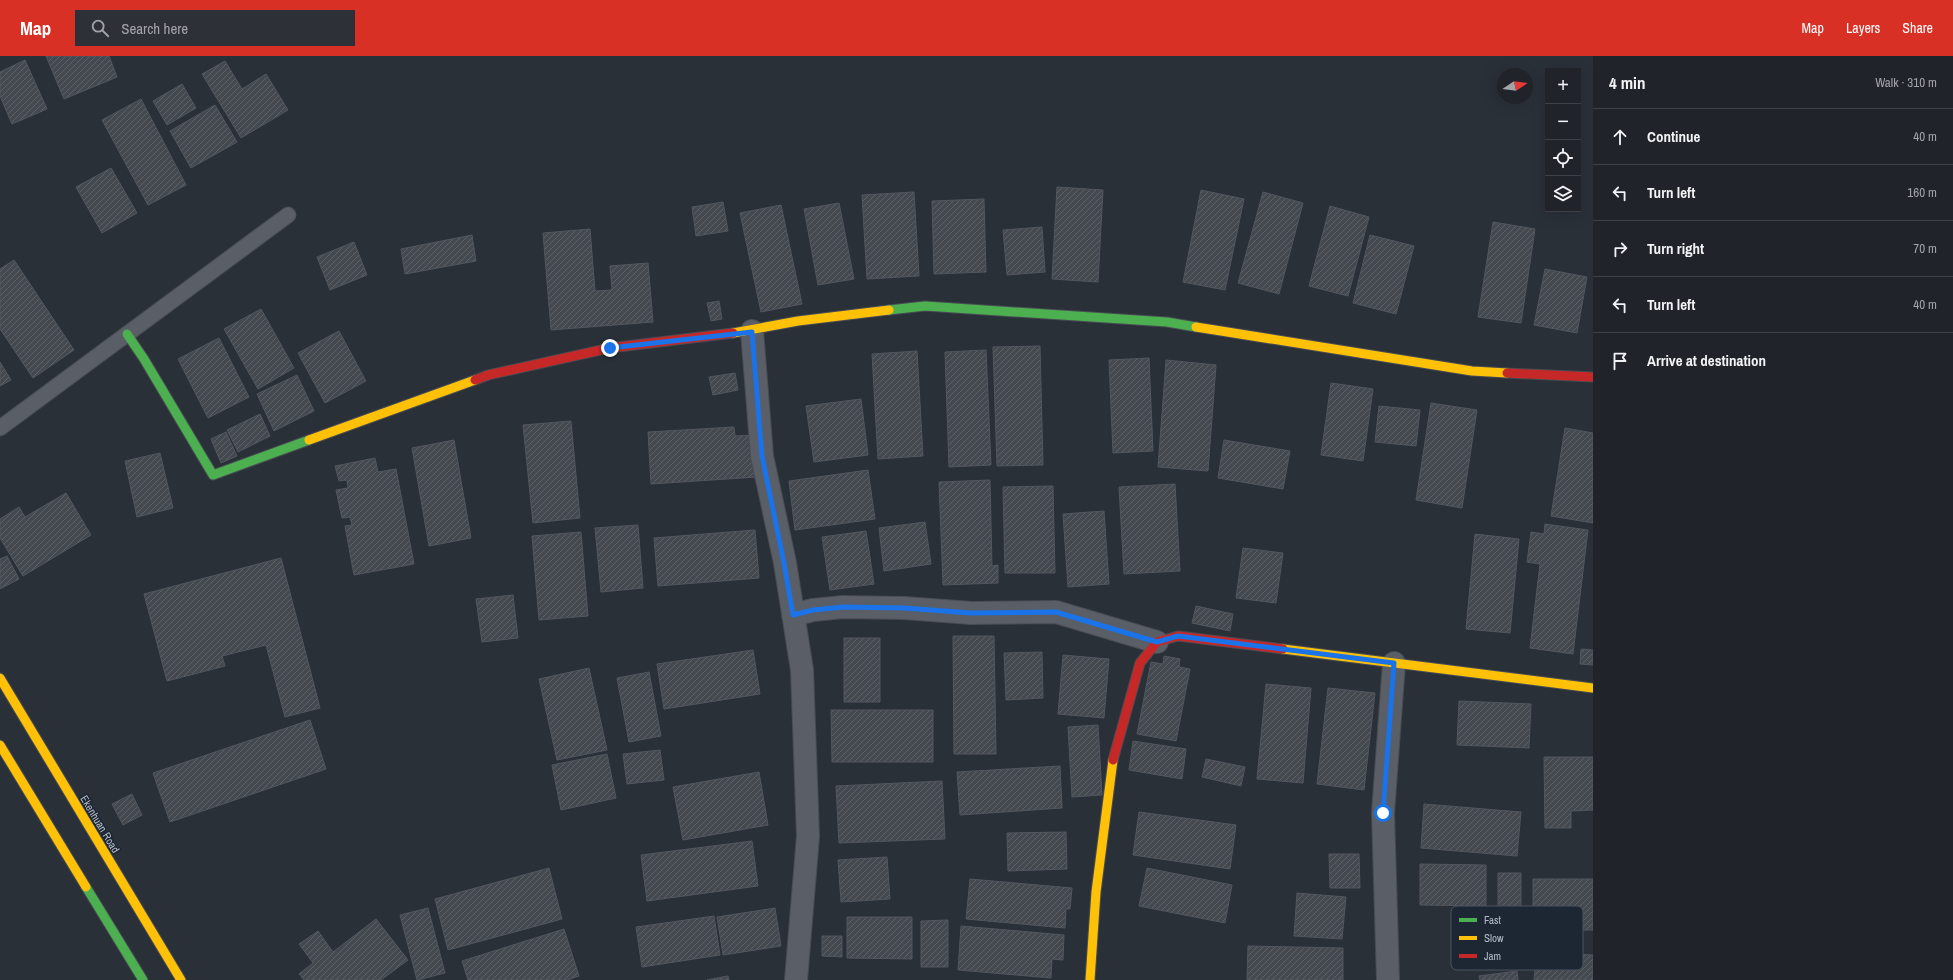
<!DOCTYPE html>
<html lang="en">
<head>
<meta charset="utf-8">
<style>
  :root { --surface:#20242a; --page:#2d3036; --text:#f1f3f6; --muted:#a2a4a8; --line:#3d4147; --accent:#d93025 }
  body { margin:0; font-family:"Archivo Narrow",sans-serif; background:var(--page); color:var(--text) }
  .controls { position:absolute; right:12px; top:12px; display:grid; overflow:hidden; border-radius:0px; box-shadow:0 4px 16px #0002 }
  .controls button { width:36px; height:36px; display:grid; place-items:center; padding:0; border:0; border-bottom:1px solid var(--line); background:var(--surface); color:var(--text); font:20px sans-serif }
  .compass { position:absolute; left:1497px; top:12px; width:36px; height:36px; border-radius:50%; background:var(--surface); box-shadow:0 4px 16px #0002; rotate:77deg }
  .stop { position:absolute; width:12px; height:12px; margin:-9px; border:3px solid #1a73e8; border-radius:50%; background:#fff }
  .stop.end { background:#1a73e8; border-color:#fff; box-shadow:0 1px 4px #0008 }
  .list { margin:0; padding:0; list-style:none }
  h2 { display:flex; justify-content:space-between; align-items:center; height:52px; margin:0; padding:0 16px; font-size:17px }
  h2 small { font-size:13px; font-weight:400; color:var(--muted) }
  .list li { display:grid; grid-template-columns:26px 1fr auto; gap:12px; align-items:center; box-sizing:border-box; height:56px; padding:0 16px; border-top:1px solid var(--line) }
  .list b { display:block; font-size:15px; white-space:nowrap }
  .list em { font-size:13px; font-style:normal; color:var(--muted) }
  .icon { flex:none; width:22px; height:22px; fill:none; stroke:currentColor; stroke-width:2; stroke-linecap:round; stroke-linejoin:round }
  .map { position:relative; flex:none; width:1593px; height:924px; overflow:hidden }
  header { display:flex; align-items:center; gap:24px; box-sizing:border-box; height:56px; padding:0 20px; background:var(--accent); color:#fff }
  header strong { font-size:19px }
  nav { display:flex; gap:22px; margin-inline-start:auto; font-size:14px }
  .search { width:280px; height:36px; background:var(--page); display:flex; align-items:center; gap:10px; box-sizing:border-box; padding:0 14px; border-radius:0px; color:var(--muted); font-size:15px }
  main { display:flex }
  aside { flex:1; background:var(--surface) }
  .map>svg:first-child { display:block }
</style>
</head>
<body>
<header>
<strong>Map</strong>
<div class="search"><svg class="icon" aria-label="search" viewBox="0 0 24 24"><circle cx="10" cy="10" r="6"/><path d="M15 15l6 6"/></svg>Search here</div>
<nav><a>Map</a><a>Layers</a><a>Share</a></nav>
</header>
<main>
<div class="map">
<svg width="1593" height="924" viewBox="0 0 1593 924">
  <defs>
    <pattern id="building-hatch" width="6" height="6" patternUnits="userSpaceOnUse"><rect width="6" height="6" fill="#444950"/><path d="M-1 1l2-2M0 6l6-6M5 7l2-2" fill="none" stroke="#5d6168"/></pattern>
  </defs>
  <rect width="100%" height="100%" fill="#2a3038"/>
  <path fill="url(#building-hatch)" stroke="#52575f" d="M46,0H109L117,21L64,43Z
    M25,4L47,53L12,68L0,40V16Z
    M225,5L242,33L266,18L288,54L241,82L202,18Z
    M182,28L196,52L167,69L153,45Z
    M141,43L186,129L148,149L102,64Z
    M215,49L237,86L191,112L170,75Z
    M111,112L137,157L102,177L76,131Z
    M1057,131L1103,134L1098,226L1052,223Z
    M1201,134L1244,143L1225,234L1183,226Z
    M914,136L919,220L867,223L862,139Z
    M1263,136L1303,147L1279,238L1238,227Z
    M984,143L986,216L934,218L932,145Z
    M723,146L728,175L696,180L692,151Z
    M839,147L854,223L818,229L804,153Z
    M781,149L802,248L761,256L740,157Z
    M1330,150L1369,161L1348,240L1309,230Z
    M1493,166L1535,173L1521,267L1478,261Z
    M1042,171L1045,216L1007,219L1003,174Z
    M590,173L595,235L612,234L610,210L648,207L653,266L551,274L543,177Z
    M472,179L476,205L405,218L401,193Z
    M1370,179L1414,190L1396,258L1353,247Z
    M354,186L367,219L330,234L317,201Z
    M14,204L74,294L33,322L0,273V213Z
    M1545,213L1587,221L1577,277L1534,269Z
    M719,245L722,263L711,265L707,247Z
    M261,253L294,312L258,333L224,273Z
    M339,275L366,325L325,347L298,297Z
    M219,282L249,341L208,362L178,303Z
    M1040,290L1043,409L997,410L993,291Z
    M986,294L991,409L949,411L945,296Z
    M917,295L923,400L878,403L872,298Z
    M1149,302L1153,395L1113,397L1109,304Z
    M1166,304L1216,309L1208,415L1158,411Z
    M0,306L11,324L0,330Z
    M735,317L738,334L713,339L709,321Z
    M297,319L314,355L274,375L257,338Z
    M1331,327L1373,333L1363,405L1321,399Z
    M861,343L868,399L814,406L806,350Z
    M1431,347L1477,354L1462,452L1416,444Z
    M1379,350L1420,354L1416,390L1375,386Z
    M260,358L270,380L238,396L227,374Z
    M571,365L580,462L533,467L523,369Z
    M734,371L735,380L754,379L757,421L651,428L648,376Z
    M1565,372L1593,377V467L1551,460Z
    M226,376L237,400L221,407L211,383Z
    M454,384L471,482L429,490L412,392Z
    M1224,384L1290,395L1283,433L1218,422Z
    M160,397L173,452L137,461L125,405Z
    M375,402L378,416L396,413L414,508L354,519L345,470L352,469L350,461L342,462L336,434L348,432L347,424L339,425L335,410Z
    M868,414L875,463L795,474L789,425Z
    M990,424L992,510L998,509V527L943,529L939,426Z
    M1175,428L1180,515L1124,518L1119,431Z
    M1053,430L1055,517H1005L1003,431Z
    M66,437L91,479L23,520L0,482V463L19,451L25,461Z
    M1104,455L1109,528L1068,531L1063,458Z
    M925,466L931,508L884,515L879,472Z
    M1545,468L1588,474L1573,598L1530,592L1540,508L1527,506L1531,476L1544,478Z
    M638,469L643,532L601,536L595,472Z
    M755,474L759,522L658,530L654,482Z
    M866,475L874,528L830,534L822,481Z
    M581,476L588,560L539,564L532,480Z
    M1475,478L1519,483L1510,577L1466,573Z
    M1243,492L1283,497L1276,547L1236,542Z
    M7,500L19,523L0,533V503Z
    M281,502L320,652L285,661L266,589L222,600L225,610L167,625L144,538Z
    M513,539L518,582L482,586L476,543Z
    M1196,550L1233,558L1230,575L1192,567Z
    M953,580H994L996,698H954Z
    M844,582H880V646H844Z
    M1581,593L1593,594V609L1580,608Z
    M753,594L760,638L664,653L657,608Z
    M1042,596L1043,642L1006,644L1004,597Z
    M1063,599L1109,603L1104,662L1058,658Z
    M1164,600L1180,603L1179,611L1190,613L1176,685L1137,678L1151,606L1163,608Z
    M589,612L607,694L557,704L539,623Z
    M649,616L661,680L629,686L617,622Z
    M1266,628L1311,632L1303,727L1257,723Z
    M1328,632L1375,637L1364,734L1317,728Z
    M1459,645L1531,648L1529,692L1457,689Z
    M831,654H933V706H832Z
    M310,664L326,713L170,766L153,717Z
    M1098,669L1102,739L1072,741L1068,671Z
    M1133,685L1186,693L1182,723L1129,714Z
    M660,694L664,724L627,728L623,698Z
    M607,698L616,742L561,754L552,709Z
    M1544,701H1593V754L1571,755V772H1545Z
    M1206,703L1245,711L1241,730L1202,721Z
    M1060,710L1062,752L960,759L957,716Z
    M759,716L768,769L683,784L673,731Z
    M942,725L945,783L839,787L836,730Z
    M132,738L142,759L123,769L112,748Z
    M1424,748L1521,756L1517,800L1421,792Z
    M1139,756L1236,769L1230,813L1133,799Z
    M1066,776L1067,813L1008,815L1007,777Z
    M752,785L758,830L647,845L641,799Z
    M1329,798H1359L1360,832H1330Z
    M887,801L890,843L841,846L838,804Z
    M1420,808L1486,809V850L1420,849Z
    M549,812L562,863L448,894L435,843Z
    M1147,812L1232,829L1225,867L1139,850Z
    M1498,817H1521V886H1498Z
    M970,823L1072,832L1070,853H1066L1065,872L966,863Z
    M1533,823H1593V874H1533Z
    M1297,837L1346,841L1342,883L1294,880Z
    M428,852L445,917L417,924L400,859Z
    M775,852L781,890L723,899L717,861Z
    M714,860L720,899L642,911L636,871Z
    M847,861H912V903L847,902Z
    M376,863L408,904L381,924H304L299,918L313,907L299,888L318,875L333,896Z
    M948,864V911H921V865Z
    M961,870L1064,879L1063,904L1052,903L1051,922L958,914Z
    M564,873L579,920L567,924H468L462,905Z
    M822,880H842V901L822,900Z
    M1248,890L1343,892V924H1247Z
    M1531,896L1593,899V924H1534L1535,912H1530Z
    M1517,915L1518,924H1480L1479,920Z
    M728,920L729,924H707Z"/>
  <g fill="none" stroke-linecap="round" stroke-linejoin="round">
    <defs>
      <path id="lane" d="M0,372L288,159"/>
      <path id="street" d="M752,275L762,400L785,507L802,614L808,780L796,924
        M793,559L813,554L843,551L904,552L971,557L1056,556L1157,586
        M1388,924L1383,757L1394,607"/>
      <path id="fast" d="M889,254L925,250L1167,266L1196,271
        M127,278L144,303L213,419L309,384
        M86,831L143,924"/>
      <path id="slow" d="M1196,271L1472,315L1507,317
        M733,277L798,265L889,254
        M309,384L475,324
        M1283,593L1593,632
        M0,622L181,924
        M0,689L86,831
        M1090,924L1096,836L1113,704"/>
      <path id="jam" d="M1507,317L1593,321
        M475,324L488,319L610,292L733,277
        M1113,704L1140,607L1157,586L1178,580L1283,593"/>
    </defs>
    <use href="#lane" stroke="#484c53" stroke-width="17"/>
    <use href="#street" stroke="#484c53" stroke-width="24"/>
    <use href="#fast" stroke="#484c53" stroke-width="11"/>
    <use href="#slow" stroke="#484c53" stroke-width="11"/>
    <use href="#jam" stroke="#484c53" stroke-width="11"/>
    <use href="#lane" stroke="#5a5e66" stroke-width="15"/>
    <use href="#street" stroke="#5a5e66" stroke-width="22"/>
    <use href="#fast" stroke="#4caf50" stroke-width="9"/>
    <use href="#slow" stroke="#ffc107" stroke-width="9"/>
    <use href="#jam" stroke="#c62828" stroke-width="9"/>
  </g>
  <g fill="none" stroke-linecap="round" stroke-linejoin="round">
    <path stroke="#1a73e8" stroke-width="5" d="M610,292L752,276L762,400L784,507L793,559L813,554L843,551L904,552L971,557L1056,556L1157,586L1178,580L1394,607L1383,757"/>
  </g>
  <g text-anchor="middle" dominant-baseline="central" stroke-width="3" stroke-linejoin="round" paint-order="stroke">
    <g font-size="11" fill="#b4bcc9" stroke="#1d2633">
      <text transform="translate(100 768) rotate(59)">Ekenhuan Road</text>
    </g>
  </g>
  <rect x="1451" y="850" width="132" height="64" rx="6" fill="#1d2633" stroke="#4a5360" stroke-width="1"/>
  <rect x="1459" y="862" width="18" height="4" fill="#4caf50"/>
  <rect x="1459" y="880" width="18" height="4" fill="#ffc107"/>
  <rect x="1459" y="898" width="18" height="4" fill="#c62828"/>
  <g font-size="11" fill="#b4bcc9">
    <text x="1484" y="868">Fast</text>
    <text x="1484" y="886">Slow</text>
    <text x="1484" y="904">Jam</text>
  </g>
</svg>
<div class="controls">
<button>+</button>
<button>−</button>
<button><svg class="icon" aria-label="locate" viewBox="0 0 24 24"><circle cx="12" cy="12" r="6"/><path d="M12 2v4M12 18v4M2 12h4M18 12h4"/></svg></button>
<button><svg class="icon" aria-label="layers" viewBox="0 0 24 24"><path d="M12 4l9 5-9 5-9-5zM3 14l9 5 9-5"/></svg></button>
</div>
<svg class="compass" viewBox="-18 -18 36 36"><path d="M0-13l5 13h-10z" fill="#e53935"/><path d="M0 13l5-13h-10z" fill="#a2a4a8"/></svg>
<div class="stop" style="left:1383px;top:757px"></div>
<div class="stop end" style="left:610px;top:292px"></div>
</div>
<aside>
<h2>4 min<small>Walk · 310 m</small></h2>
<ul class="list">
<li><svg class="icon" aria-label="ahead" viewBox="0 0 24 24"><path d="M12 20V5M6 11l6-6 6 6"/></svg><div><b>Continue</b></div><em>40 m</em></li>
<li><svg class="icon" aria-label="left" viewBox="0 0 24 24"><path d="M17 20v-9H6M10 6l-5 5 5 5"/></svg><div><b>Turn left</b></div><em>160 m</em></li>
<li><svg class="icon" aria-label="right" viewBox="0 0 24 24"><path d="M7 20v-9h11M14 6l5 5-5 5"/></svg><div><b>Turn right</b></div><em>70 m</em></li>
<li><svg class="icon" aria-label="left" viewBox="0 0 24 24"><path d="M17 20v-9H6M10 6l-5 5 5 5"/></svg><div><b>Turn left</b></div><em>40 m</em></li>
<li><svg class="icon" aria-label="arrive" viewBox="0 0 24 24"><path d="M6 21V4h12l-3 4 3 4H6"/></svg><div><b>Arrive at destination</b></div></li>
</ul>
</aside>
</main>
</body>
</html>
